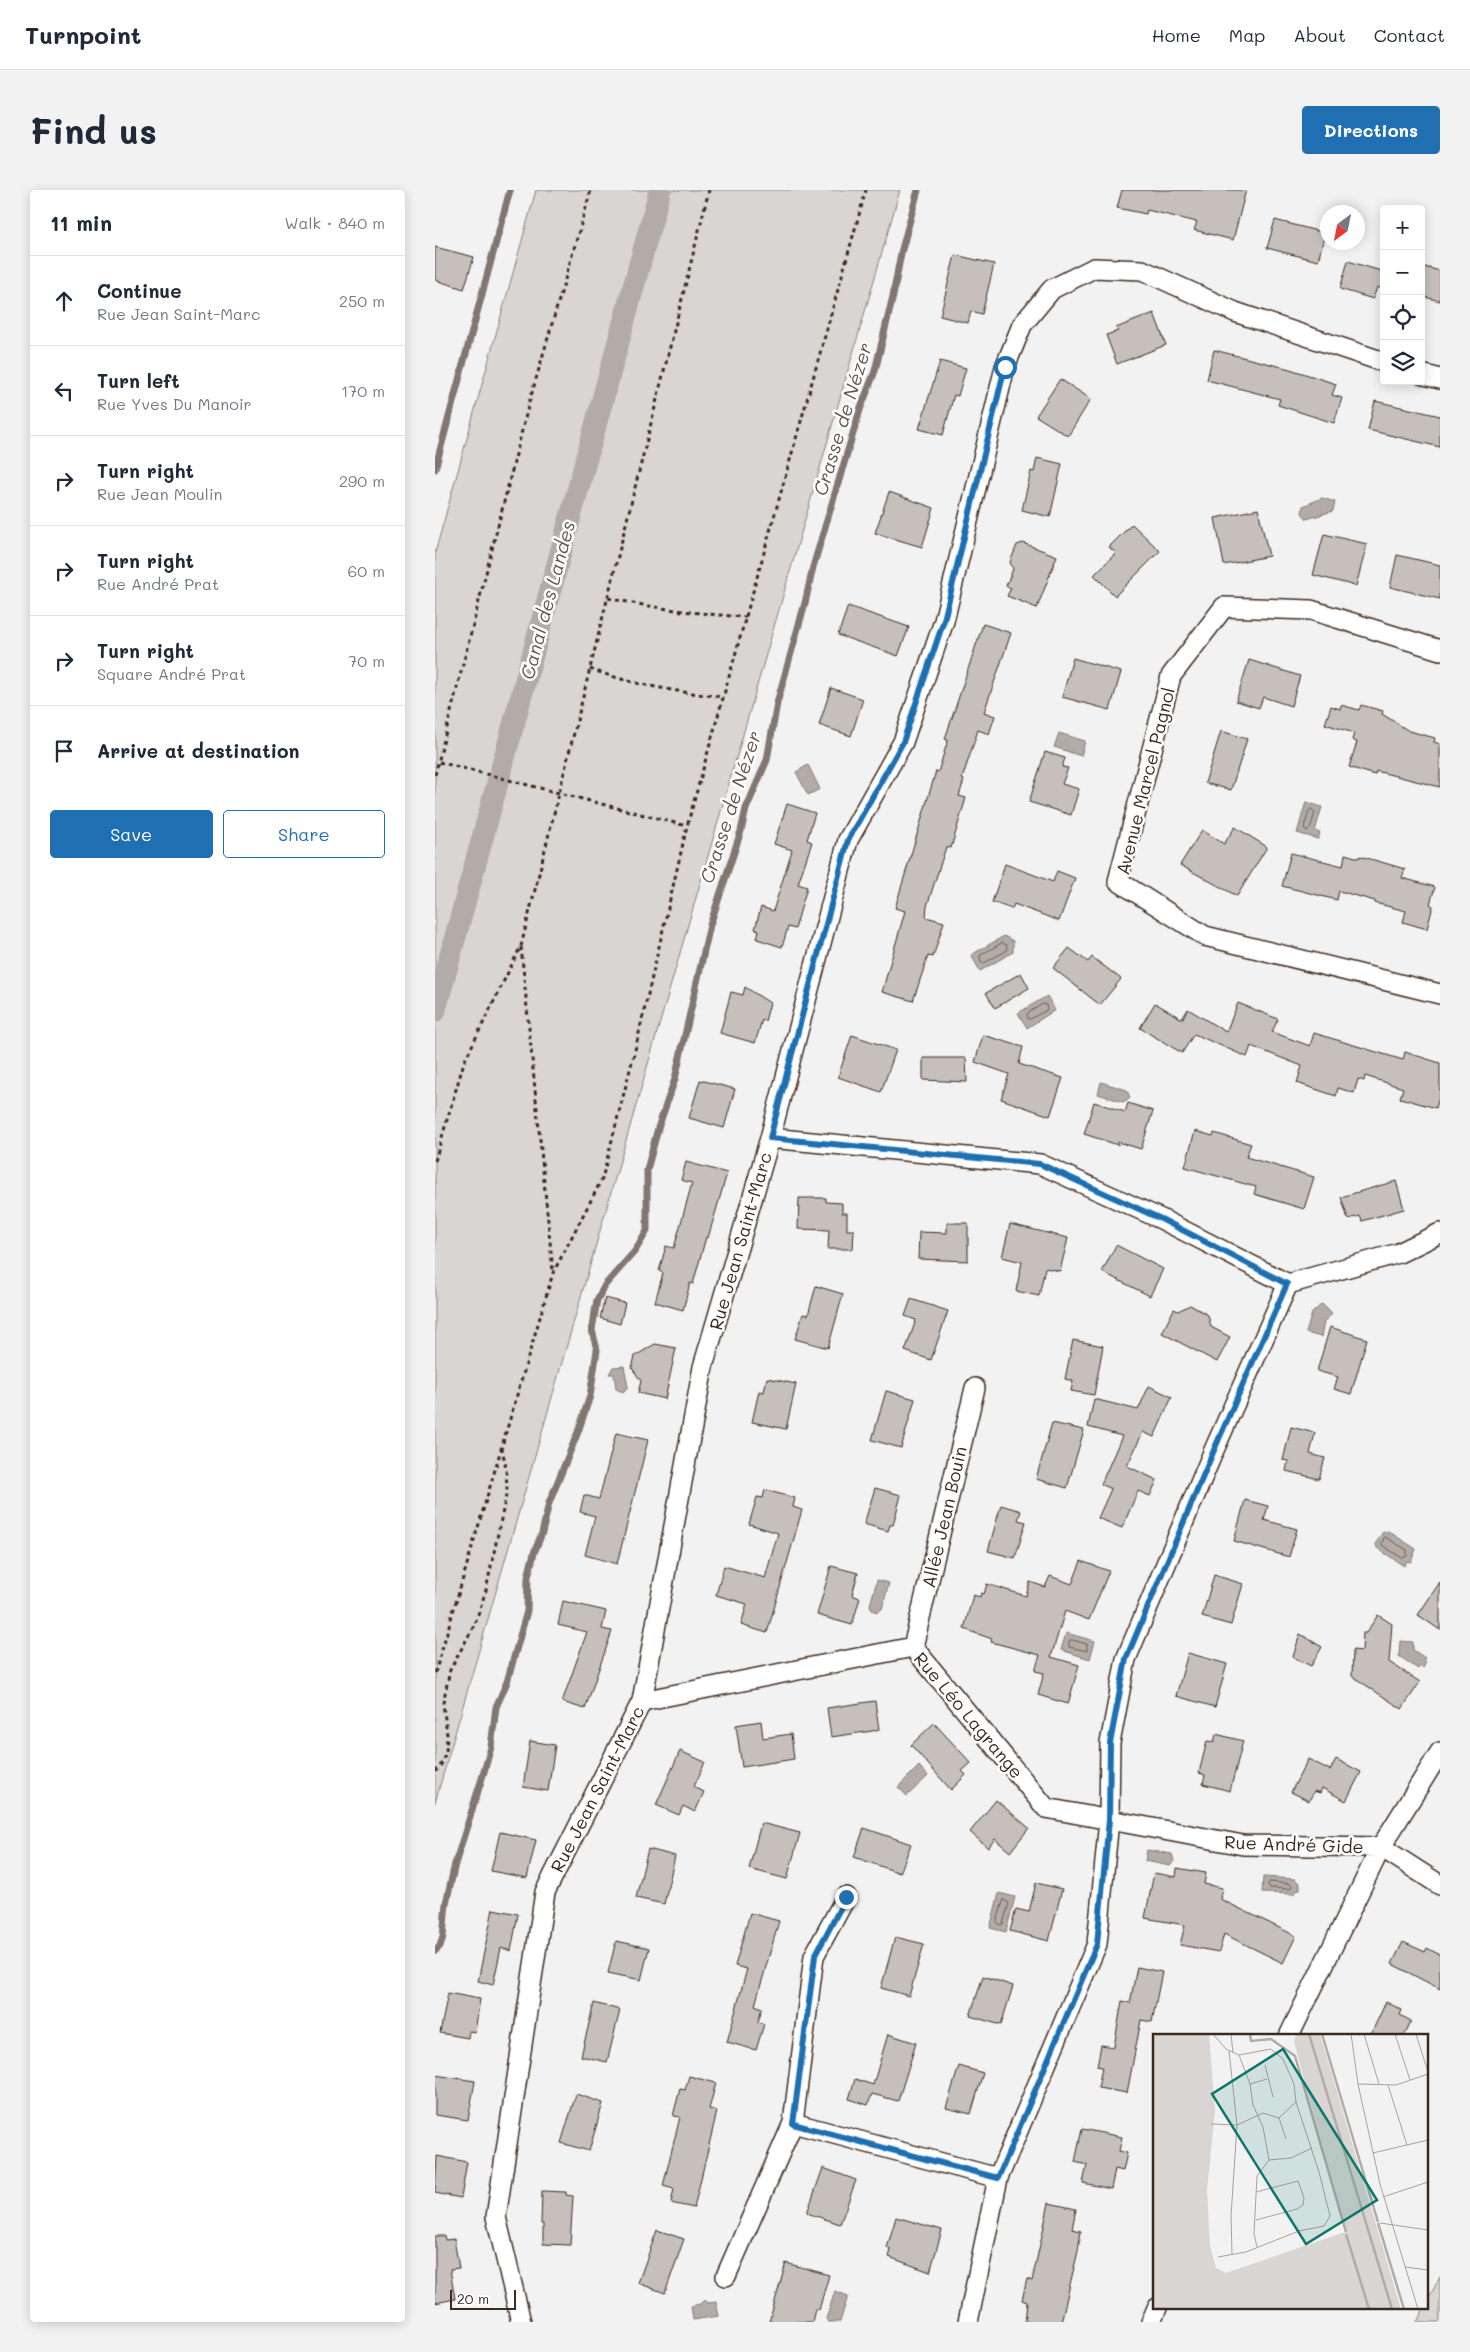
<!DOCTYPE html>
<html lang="en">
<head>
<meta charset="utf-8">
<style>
  :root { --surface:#fff; --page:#f2f2f3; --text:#1f2937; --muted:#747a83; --line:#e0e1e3; --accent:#1f6fb2 }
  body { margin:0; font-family:Mali,sans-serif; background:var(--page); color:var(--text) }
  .controls { position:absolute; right:15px; top:15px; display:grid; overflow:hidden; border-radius:5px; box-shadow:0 2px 12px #0003 }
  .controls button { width:45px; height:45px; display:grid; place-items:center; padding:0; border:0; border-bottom:1px solid var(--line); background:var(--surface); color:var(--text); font:25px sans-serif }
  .compass { position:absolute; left:885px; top:15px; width:45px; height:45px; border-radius:50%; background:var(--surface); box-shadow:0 2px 12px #0003; rotate:212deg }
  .scale { position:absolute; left:15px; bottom:12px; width:66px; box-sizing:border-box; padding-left:5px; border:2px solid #3b2a1e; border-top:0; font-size:14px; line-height:18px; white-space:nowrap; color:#3b2a1e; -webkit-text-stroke:4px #fff; paint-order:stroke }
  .stop { position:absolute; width:15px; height:15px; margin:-11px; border:4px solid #1f6fb2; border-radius:50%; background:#fff }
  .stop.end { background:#1f6fb2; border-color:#fff; box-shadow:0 1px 5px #0008 }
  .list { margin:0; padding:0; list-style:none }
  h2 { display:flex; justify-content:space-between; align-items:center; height:65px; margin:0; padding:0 20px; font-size:21px }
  h2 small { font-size:16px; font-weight:400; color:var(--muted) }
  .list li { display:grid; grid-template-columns:32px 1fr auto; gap:15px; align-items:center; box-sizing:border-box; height:90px; padding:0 20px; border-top:1px solid var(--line) }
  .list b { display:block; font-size:19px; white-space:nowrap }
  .list p { margin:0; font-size:16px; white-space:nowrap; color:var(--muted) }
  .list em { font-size:16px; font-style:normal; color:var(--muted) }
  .actions { display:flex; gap:10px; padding:15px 20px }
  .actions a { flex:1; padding:11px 0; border:1px solid var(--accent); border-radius:5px; text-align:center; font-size:18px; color:var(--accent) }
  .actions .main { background:var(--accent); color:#fff }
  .icon { flex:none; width:28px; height:28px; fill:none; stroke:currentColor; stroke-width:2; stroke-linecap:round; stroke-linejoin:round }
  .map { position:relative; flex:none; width:1005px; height:2132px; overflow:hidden; border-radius:5px }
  header { display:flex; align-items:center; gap:30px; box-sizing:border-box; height:70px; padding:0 25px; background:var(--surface); border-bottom:1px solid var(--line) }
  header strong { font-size:24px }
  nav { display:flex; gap:28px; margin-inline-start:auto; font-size:18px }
  .intro { display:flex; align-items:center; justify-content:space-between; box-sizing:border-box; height:120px; padding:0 30px }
  h1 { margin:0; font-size:35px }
  .button { padding:12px 22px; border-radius:5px; background:var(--accent); color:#fff; font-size:18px; font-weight:700 }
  main { display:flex; gap:30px; padding:0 30px }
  aside { flex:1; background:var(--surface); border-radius:5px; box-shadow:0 2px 12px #0003 }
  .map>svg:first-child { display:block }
</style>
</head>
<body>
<header>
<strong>Turnpoint</strong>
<nav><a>Home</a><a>Map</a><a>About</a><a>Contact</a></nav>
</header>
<div class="intro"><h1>Find us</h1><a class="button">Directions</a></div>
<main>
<aside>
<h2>11 min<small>Walk · 840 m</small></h2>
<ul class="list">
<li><svg class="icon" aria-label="ahead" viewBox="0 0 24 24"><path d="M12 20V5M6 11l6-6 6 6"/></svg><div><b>Continue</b><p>Rue Jean Saint-Marc</p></div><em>250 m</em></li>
<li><svg class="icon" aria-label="left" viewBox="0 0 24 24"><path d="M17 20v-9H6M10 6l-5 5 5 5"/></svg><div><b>Turn left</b><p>Rue Yves Du Manoir</p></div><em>170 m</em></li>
<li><svg class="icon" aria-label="right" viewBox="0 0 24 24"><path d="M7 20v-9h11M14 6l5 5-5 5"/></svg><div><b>Turn right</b><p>Rue Jean Moulin</p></div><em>290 m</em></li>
<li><svg class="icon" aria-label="right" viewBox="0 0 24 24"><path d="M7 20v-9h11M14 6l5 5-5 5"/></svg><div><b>Turn right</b><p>Rue André Prat</p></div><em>60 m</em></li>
<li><svg class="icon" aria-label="right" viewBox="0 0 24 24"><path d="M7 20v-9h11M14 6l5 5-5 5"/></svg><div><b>Turn right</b><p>Square André Prat</p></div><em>70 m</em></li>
<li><svg class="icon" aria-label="arrive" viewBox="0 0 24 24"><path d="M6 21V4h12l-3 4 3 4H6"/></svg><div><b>Arrive at destination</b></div></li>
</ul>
<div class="actions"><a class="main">Save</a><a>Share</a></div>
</aside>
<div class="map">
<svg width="1005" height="2132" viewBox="0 0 1005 2132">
  <rect width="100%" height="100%" fill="#f3f2f2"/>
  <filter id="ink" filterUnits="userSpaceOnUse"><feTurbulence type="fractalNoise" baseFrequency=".02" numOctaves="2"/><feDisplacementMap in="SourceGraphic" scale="10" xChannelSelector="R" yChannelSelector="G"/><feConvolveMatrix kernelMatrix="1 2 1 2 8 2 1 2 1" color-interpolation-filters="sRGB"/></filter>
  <g filter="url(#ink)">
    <path fill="#d8d5d2" stroke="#8a8078" d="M101,0H465L0,1613V363Z
      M1005,2087V2132H982L989,2118H991V2113Z"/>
    <path fill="#b2aba7" stroke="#827770" d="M887,308L900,312L898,321L872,329L867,323L868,316Z
      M624,543L650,551L646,566L619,557Z
      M373,575L385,599L373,605L361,582Z
      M871,612L887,617L880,641L885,643L883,649L862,643Z
      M569,746L578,751V762L545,781L536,765Z
      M612,806L620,820L592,838L583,823Z
      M666,892L692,900L695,908L688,912L663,904Z
      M887,1114L897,1124L889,1132L886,1147L871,1143L877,1123Z
      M189,1176L193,1197L188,1202L181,1199L179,1184H174L178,1177Z
      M953,1341L981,1359L976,1372L972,1371L969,1376L942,1358L941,1353L948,1342Z
      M442,1390L454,1393L447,1419L442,1422L437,1420L435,1415Z
      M631,1443L660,1451L655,1469L626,1460Z
      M965,1451L978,1452V1460L990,1468L988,1471L991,1472L988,1478L985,1476L983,1479L964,1466Z
      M484,1576L493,1586L472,1606L463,1597Z
      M712,1660L737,1664L739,1671L735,1676L710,1671Z
      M828,1687L860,1689L865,1694V1699L860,1702V1704L827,1703Z
      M564,1703L580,1707L571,1742L555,1738Z
      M400,2101L413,2106L405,2132H393L391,2129Z
      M269,2110L274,2113L281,2112L284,2126L258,2130L256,2116L265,2114Z"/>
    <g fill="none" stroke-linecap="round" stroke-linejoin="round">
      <path stroke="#6b5e55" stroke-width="1" d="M876,619L880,622L875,639L872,641L869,638L874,621Z
        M567,753L572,755L571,761L549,773H546L545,766Z
        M608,814L611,815L612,820L595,829H593L592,824Z
        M950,1347L972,1360V1366L967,1368L947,1355V1353Z
        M637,1450L652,1454V1461L634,1457V1451Z
        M835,1692L855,1694L857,1697L855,1699L835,1698L833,1695Z
        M569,1710L574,1713L568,1734L565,1735L562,1732Z"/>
      <path stroke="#827770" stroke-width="7" d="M0,279L75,0
        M0,1761L5,1756L8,1747L11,1713L20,1674L48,1585L56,1557L61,1517L72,1492L92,1421L93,1387L99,1363L107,1343L114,1313L143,1242L155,1206L162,1160L157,1140L162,1110L170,1095L200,1061L212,1041V980L223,938L240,889L275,735L306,641L311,619L332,570L342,513L370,413L378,377L425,220L440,181L458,106L466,63L483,0"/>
      <path stroke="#b2aba7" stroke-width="22" d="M0,821L225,0"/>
    </g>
    <path fill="#c6c0bd" stroke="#3b2a1e" d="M687,0H811L798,50L759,40L762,32L712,20L711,24L682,18Z
      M840,30L890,43L883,71L832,58Z
      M0,57L39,67L29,99L0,90Z
      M520,65L559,74L547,124L536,121L533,133L505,126Z
      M913,71L949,82V99L942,97L938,109L905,99Z
      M986,76L1005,81V111L986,106Z
      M719,123L731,155L682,174L671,145L683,141L681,138Z
      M779,160L855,179L901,194L897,205L907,208L899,233L843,215L845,209L772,190Z
      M505,171L531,178L523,206L519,205L508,245L484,239Z
      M625,189L656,209L633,246L601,226Z
      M940,211L1005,226V257L933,240Z
      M602,268L627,274L615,327L587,320L596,281L599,282Z
      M454,302L499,318L487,357L440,343Z
      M823,319L834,366L789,375L780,328Z
      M697,334L725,361L680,406L659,385L681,363L674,357Z
      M889,344L932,354L921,396L878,385Z
      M588,353L622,366L602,418L572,406L576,398L571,396L578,379L575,372L582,355Z
      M962,365L1005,375V409L955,397Z
      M413,416L474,437L463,466L403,445Z
      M548,434L576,443L549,522L560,526L554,544L543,540L527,589L529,590L524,606L531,608L516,658L511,657L492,716L491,727L509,732L498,767L493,766L478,811L447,802L470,721L460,718L501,581L503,582L513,550L510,549Z
      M638,468L686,482L675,520L627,507Z
      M814,470L865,486L856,516L828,507L824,518L801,511Z
      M396,498L428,509L416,546L384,535Z
      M906,515L924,520L926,515L948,521L947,524L974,541L1000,548L999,552L1005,554V597L941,581L940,585L914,577L922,552L917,550L919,543L890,534L896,516L905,519Z
      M786,541L812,549L796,600L770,593Z
      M610,562L630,568L627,577L633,578L627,594L644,599L636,625L594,612Z
      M352,614L380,623L372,650L377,652L363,694L372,697L360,739L353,737L347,757L322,749L324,740L320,739L326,717L338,721L357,660L339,654Z
      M800,637L832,657L802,706L745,675L767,640L789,654Z
      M856,663L908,676L910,664L924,668L925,666L970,679L967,688L1000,697L995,714L998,716L992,739L968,732L971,721L940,713V711L904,701L902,710L847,696Z
      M570,674L618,692L622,681L640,688L624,731L579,714L577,719L557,712Z
      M634,758L653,772L657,767L686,789L665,815L618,778Z
      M586,783L594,798L560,818L551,803Z
      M310,797L335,813L330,831L327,830L320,853L285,843L296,802L308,805Z
      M720,813L747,829L753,819L791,842L803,813L843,829L837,842L875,856L879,843L968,870L970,862L1005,873V904L1001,918L965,908L968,898L930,886L929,891L923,889L919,903L903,898L901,906L862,893L867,876L816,856L812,867L759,844L747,863L705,838Z
      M417,845L461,860L446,902L403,887Z
      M548,845L588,857L584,874L628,888L615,926L566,909L574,884L540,872Z
      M488,868H531L532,892L488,890Z
      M265,890L300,899L289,938L254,928Z
      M659,912L690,922L693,913L718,921L706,959L683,952V955L649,944Z
      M760,941L778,946L779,943L816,954L811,967L879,987L869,1019L819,1004L821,997L750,977Z
      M251,972L292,983L273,1048L271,1047L258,1094L255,1093L248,1120L220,1112L228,1083L224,1081L231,1056L239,1058L257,993L246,990Z
      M961,991L969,1019L927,1031L925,1026L913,1029L906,1007Z
      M364,1008H391V1012L407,1013V1023H412V1040H419L418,1059H393L394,1040L363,1039Z
      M512,1033H533V1071L483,1069L484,1042L512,1043Z
      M575,1034L633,1048L625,1081L610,1078L604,1106L581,1101L587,1072L567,1067Z
      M681,1055L728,1079L715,1106L667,1082Z
      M381,1096L408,1104L393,1158L360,1149L368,1124L373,1125Z
      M170,1108L190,1113L185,1134L165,1128Z
      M476,1109L513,1121L496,1170L470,1161L481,1130L470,1126Z
      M755,1115L773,1125L776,1137L795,1147L782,1172L727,1143L739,1119L743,1121Z
      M895,1137L932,1149L916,1204L899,1199L903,1187L882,1181Z
      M638,1150L668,1156L659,1205L636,1201L638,1191L630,1189Z
      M220,1154L241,1158L230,1209L203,1203L206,1191L197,1178L200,1166Z
      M332,1188L361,1194L351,1239L317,1232L324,1201L329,1202Z
      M714,1196L737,1207L719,1247L708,1242L692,1276L722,1290L715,1306L703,1301L687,1338L663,1328L676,1299L666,1294L687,1246L653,1237L659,1209L703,1220Z
      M451,1201L480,1209L466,1258L437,1250Z
      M617,1233L649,1240L632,1298L601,1289Z
      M856,1237L880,1243L875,1264L890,1268L884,1289L851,1281L853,1271L848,1270Z
      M181,1243L213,1250L182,1374L150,1365L160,1326L145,1322L149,1305L164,1309Z
      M440,1298L466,1305L458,1335H455L453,1341L429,1334Z
      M330,1300L360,1308L358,1317L367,1320L332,1443L306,1435L312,1414L281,1405L289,1376L330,1388L343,1343L314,1334L322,1307L328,1308Z
      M810,1310L833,1316L829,1330L862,1339L854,1367L799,1351Z
      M566,1315L586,1321L583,1330L591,1332L580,1368L553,1361Z
      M646,1371L674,1381L654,1430L630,1421L616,1467L644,1475L633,1514L603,1505L609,1483L600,1481L605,1465L556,1452L557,1449L529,1439L538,1405L545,1407L546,1403L549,1404L552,1394L591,1406L595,1392L610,1397L615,1386L637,1394Z
      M396,1376L423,1383L417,1405L425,1408L417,1435L382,1425Z
      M779,1385L808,1394L796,1435L767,1427Z
      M1005,1392V1440L983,1425Z
      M128,1411L171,1421L167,1439L177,1441L150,1519L127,1512L152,1442L123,1435Z
      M943,1425L957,1434L954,1472L985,1492L967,1519L917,1486L918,1460L927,1461L928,1443H931Z
      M865,1444L887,1457L876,1476L858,1467Z
      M753,1463L792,1474L780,1517L741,1506Z
      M440,1511L444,1540L396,1547L392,1518Z
      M326,1531L328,1548L356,1544L359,1569L307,1577L301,1535Z
      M499,1533L536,1573L527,1581L531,1585L516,1600L476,1555Z
      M781,1544L808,1551L795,1601L768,1594L770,1585L764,1583L772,1551L779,1552Z
      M95,1551L120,1555L113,1601L88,1597Z
      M245,1561L270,1572L259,1597L269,1602L260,1622L248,1616L244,1625L221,1615Z
      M873,1569L895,1580L901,1569L926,1582L911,1611L887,1598L885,1603L879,1601L874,1611L856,1602Z
      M561,1610L594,1638L575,1662L560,1649L553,1658L535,1642Z
      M326,1633L365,1643L352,1689L314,1679Z
      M429,1638L476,1654L465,1683L419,1667Z
      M65,1642L101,1650L92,1688L56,1681Z
      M213,1659L240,1666L229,1714L201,1708Z
      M742,1678L771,1683L769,1694L787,1698L785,1709L861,1746L848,1773L789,1744L784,1762L745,1755L750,1735L710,1728L719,1683L741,1687Z
      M601,1693L627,1699L614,1751L575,1741L581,1719L594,1722Z
      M58,1719L83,1724L76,1761L66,1758L58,1795L43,1791Z
      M315,1723L344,1731L320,1815L327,1818L323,1832L329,1834L321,1860L292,1852L312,1779L300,1776Z
      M460,1747L489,1754L474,1806L446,1798Z
      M181,1751L214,1758L206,1790L173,1783Z
      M968,1752L990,1762L992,1758L1005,1765V1799L957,1774Z
      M702,1777L727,1782L717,1832L706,1830L692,1903L663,1898L667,1877L662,1876L666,1855L679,1857L687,1811L695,1813Z
      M548,1786L578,1796L566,1835L535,1826Z
      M13,1803L45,1809L40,1842L34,1841L33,1848L5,1843Z
      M951,1812L967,1820L965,1825L976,1831L969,1846H935Z
      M159,1813L185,1820L172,1872L146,1866Z
      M453,1844L481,1853L463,1911L437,1904L433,1915L414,1909L420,1889L438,1895Z
      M524,1876L548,1883L536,1924L511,1918Z
      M0,1885L40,1891L33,1930L0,1925Z
      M254,1886L281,1893L274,1919L282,1921L259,2018L236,2013L239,1999L228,1996L245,1927L238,1926L245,1899L250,1900Z
      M141,1904L168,1913L154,1961L126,1953Z
      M647,1939L687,1947L684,1961L692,1963L688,1981L680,1979L676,1999L648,1993L652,1975L640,1972Z
      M2,1966L32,1972L26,2008L0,2003Z
      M388,1978L421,1990L405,2034L372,2023Z
      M107,2001L131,2002V2005L138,2006L135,2055L108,2054V2034H106Z
      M614,2013L641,2019L637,2039L646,2041L643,2061L626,2132H590L592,2112L587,2110L592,2089L597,2091Z
      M461,2027L507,2040L495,2082L454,2067L456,2060L452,2058Z
      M222,2040L249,2049L230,2103L203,2093Z
      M0,2046H9L10,2050L19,2049L24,2078L15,2079L20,2109L0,2113Z
      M351,2073L394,2085L384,2120L380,2119L377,2132H334Z"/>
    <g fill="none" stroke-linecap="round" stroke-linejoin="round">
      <defs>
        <path id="minor" d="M986,184L1005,189
          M1005,460L876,420L789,417L736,486L683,691L770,746L1005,804
          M335,948L605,974L726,1029L853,1094
          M478,1457L540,1198
          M207,1511L478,1457L611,1618L808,1655L946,1657L1005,1695
          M854,1846L946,1657L1005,1562
          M358,1933L563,1988
          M291,2086L358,1933L379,1766L411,1707
          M86,2132L61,2027L110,1702L207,1511L268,1177L335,948L413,650L468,552L509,431L570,177L587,135L617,99L659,78L707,80L800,122L949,172
          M533,2132L563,1988L662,1754L674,1630L675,1553L691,1469L779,1260L853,1094L964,1063L1005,1043
          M716,2132L722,2118"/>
      </defs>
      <use href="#minor" stroke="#3b2a1e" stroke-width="22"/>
      <path stroke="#3b2a1e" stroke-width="3" stroke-dasharray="4 4" stroke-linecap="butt" d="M173,408C219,418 264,424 311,427
        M155,479C199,495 242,502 288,507
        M4,572L252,636
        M0,585L94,213L156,0
        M86,757L118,1082
        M0,971L29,872L86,756L274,0
        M0,1483L118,1083L167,989L201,856L252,636L431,0
        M0,1582L5,1577L11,1562L12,1545L8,1513L15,1480L40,1434L51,1400L72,1301L71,1278L67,1258"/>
      <use href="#minor" stroke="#fff" stroke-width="19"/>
    </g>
  </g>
  <g fill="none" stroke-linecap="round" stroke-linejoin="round" filter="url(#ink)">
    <path stroke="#1f6fb2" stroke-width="6" d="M411,1707L380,1766L358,1934L563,1988L662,1754L674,1630L675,1553L691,1469L779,1260L852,1094L726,1029L605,974L335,948L413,650L468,552L509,430L570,177"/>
  </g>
  <g text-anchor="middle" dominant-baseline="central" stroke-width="5" stroke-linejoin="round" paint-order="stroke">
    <g font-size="18" fill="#3b2a1e" stroke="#fff">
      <text transform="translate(710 591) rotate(-76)">Avenue Marcel Pagnol</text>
      <text transform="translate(305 1051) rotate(-74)">Rue Jean Saint-Marc</text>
      <text transform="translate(509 1327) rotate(-77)">Allée Jean Bouin</text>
      <text transform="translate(534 1525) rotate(50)">Rue Léo Lagrange</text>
      <text transform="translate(162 1599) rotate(-63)">Rue Jean Saint-Marc</text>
      <text transform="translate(859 1654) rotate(2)">Rue André Gide</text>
    </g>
    <g font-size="19" font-style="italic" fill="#65574e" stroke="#fff">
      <text transform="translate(407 229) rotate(-73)">Crasse de Nézer</text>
      <text transform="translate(112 410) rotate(-75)">Canal des Landes</text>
      <text transform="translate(295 617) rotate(-72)">Crasse de Nézer</text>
    </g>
  </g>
  <g transform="translate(718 1844)">
    <rect width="275" height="275" fill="#f3f2f2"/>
    <path d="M0,0H56L62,77L54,156L57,212L63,234L73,239L192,198L141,8L143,0H167L248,275H0Z" fill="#d8d5d2"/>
    <path fill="none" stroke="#b2aba7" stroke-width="2.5" d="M97,0L98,7L118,5L142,22L193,198M156,0L239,275M169,0L225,188M225,189L251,275M193,200L216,275"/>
    <path fill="none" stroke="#a9a29d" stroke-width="1" d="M60,0L73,15L86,21L97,50L100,71L110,93L116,126L104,142L101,200L104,213M78,0L80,19M198,0L205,50L227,150L265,275M211,0L226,50M242,0L257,46M263,0L275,38M76,17L84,91L78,182L79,220M112,31L120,63M97,50L114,45M205,50L243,51L275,40M235,51L254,111M126,84L133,105M58,90L84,91L110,79L126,84L143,68M220,119L275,106M116,126L138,124L159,114M230,163L275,148M103,186L144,175L150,171L151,164L145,147L103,158M227,189L275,196M65,223L93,218L146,197L171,192L177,182L166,138L143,68L141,50L130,25L118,15L86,21M252,233L275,236"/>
    <path fill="#0f766e" fill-opacity="0.15" stroke="#0f766e" stroke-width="2.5" d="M130,15L224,166L153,210L59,60Z"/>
    <rect width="275" height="275" fill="none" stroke="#3b2a1e" stroke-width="2.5"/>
  </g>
</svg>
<div class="controls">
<button>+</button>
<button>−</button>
<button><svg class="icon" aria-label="locate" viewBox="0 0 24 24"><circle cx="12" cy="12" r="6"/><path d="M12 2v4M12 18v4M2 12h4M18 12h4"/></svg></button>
<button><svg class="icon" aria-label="layers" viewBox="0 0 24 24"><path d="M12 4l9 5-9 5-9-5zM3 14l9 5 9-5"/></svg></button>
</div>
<svg class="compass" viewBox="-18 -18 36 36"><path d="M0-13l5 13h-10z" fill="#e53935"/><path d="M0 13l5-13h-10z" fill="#747a83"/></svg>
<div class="scale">20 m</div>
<div class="stop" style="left:570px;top:177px"></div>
<div class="stop end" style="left:411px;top:1707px"></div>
</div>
</main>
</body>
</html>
